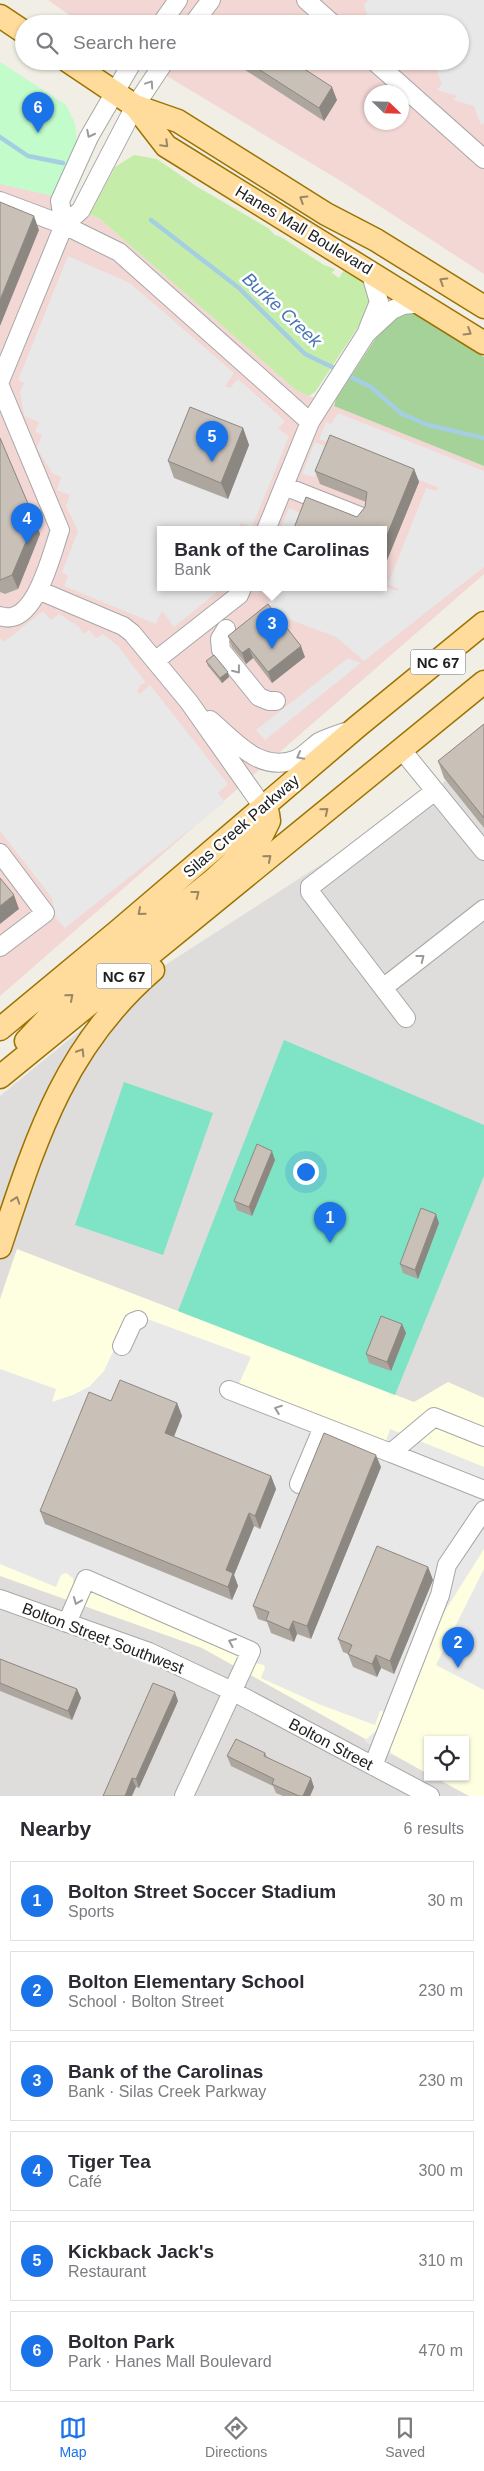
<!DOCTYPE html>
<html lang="en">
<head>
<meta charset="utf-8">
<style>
  :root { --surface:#fff; --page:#f2f2f3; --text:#2b2b33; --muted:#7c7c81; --line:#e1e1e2; --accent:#1a73e8 }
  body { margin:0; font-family:Arial,sans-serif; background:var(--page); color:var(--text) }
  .controls { position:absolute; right:15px; bottom:15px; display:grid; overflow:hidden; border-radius:0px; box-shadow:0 1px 4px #0004 }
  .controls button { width:45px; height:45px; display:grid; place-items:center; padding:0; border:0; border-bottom:1px solid var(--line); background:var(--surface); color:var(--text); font:25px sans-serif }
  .compass { position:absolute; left:364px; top:85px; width:45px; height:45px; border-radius:50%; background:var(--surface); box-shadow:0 1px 4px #0004; rotate:113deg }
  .you { position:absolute; left:305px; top:1171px; width:18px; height:18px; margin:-12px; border:4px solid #fff; border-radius:50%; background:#1a73e8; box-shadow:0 0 0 8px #1a73e833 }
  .badge { display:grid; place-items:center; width:32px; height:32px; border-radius:50%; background:var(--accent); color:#fff; font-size:16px; font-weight:700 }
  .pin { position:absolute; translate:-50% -41px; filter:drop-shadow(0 1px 2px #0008) }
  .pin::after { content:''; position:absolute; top:26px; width:18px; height:15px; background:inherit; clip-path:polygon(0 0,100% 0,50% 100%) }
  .popup { position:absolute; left:157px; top:526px; width:230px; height:65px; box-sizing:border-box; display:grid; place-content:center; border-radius:0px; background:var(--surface); filter:drop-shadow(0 1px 4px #0005); font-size:16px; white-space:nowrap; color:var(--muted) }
  .popup b { font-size:19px; color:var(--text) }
  .popup::after { content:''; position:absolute; left:50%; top:100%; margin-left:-10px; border:10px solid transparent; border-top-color:var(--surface) }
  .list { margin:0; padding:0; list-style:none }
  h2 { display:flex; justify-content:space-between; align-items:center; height:65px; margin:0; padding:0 20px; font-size:21px }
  h2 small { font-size:16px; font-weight:400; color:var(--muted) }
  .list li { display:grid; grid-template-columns:32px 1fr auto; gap:15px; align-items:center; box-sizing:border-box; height:80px; margin:0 10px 10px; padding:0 10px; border:1px solid var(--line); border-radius:0px }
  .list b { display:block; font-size:19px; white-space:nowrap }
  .list p { margin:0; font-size:16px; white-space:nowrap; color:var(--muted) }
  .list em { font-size:16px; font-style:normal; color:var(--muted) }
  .icon { flex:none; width:28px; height:28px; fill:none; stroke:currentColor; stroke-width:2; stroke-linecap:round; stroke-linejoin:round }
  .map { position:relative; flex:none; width:484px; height:1796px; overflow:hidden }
  .search { position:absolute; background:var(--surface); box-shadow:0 1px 4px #0004; left:15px; right:15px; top:15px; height:55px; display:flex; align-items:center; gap:12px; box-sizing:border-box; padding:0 18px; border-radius:28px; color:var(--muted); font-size:19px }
  .sheet { height:605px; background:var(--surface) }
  nav { display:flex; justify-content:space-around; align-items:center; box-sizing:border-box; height:70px; border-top:1px solid var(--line); background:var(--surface); font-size:14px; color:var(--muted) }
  nav a { display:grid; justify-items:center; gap:2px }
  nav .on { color:var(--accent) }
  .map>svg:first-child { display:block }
</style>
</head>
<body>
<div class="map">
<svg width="484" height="1796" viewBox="0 0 484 1796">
  <rect width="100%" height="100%" fill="#f1eee5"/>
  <path fill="#dedddc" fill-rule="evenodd" d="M484,741V1796H0V1096L142,980L435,791ZM428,1740H465V1777H428Z"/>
  <path fill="#f2d7d4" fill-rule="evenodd" d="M48,0H484V274L344,183L142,61H460V24H82ZM372,92H402V122H372Z
    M0,184L54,196L100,219L297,391L484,466V574L0,996ZM161,530H383V588H161Z"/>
  <path fill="#fdffe0" d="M17,1249L414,1402L448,1382L484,1398V1796H469L434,1777H465V1740H428V1774L202,1648L0,1576V1299Z"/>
  <path fill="#c5eda9" d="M134,155L157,159L196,186L268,228L275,235L281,237L324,265L335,269L332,273L339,278L344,270L366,283L371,292L370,309L315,392L309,396L297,391L100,219L90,214L115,167Z"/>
  <path fill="#a5d298" d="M410,311L484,357V466L334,406L336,399L385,324L397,313Z"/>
  <path fill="#c1fcca" d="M0,62L66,105L75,123L77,143L54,196L0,184Z"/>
  <path fill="#7fe4c5" d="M284,1040L484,1125V1176L395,1395L178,1311Z
    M124,1082L213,1113L163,1255L75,1225Z"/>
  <path fill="#e8e8e8" d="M368,0H484V123L481,125L474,106L453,100L457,96L437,90L442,84L435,66L430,71L426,61H460V24H370L364,5Z
    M68,256L130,283L234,373L225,386L230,388L238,379L285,421L278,429L289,436L252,527L241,523L239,526L246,530H161V588H222L174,627L162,611L156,624L64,586L68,576L62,572L78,531L66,506L70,495L57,490L61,477L52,473L37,448L42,435L35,432L39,422L24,416L20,392L24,383L18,380Z
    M338,413L484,471V567L364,661L336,637L267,611L272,588L383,587L398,591L399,589L388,584L426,488L436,491L439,488L319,439L326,422L331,424Z
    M315,442L326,446L314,477L302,474Z
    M289,508L300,513L293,530H280Z
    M43,611L51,620L59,614L78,626L84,634L89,630L96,638L103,634L119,647L146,683L141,684L137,692L140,694L150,685L228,784L218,793L225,802L65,928L55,917L52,898L0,831V638L4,642Z
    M348,658L361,663L265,740L256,730Z
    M131,1313L251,1357L238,1386L382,1443L386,1441L390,1429L484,1467V1549L445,1611L421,1657L390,1745L391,1756L364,1741L377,1730L384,1714L383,1711H380L375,1725L321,1705L261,1678L265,1668L264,1665L238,1660L239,1653L99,1589L74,1587L73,1578L66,1573L61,1575L56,1587L0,1564V1369L56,1389L52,1402L73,1395L90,1386L104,1371Z
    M484,1569V1690L436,1665Z"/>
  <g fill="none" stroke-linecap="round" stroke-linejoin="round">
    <path stroke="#a4cee1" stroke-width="4.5" d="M0,137L28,156L63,163
      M151,220L239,288L305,354L338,370
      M345,374L371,387L402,414L428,425L484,438"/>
    <defs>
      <path id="minor" d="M306,0L333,24
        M161,24L178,0
        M193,24L211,0
        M374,61L484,159
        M0,201L64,225L119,252L310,422
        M64,225L60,201L89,137L133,61
        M368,329L379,302L370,271
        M0,381L64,225L81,210L135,106L165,61
        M0,386L60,530C52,552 35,629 0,616
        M284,486L360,516
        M266,530L310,422L366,334L392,310L403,305L423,303
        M38,590L123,626L132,633L189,702L263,807
        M226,629L220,639L221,650L259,697L269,701H276
        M155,661L239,595L242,588
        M210,720C235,741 260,774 297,759C305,755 312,747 319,742C327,738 336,735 345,732
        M401,749L484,851
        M0,853L45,913L0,947
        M383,988L484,909
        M406,1018L310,892V887L435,791
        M122,1346L133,1322L138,1320
        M229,1390L391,1453L434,1417L484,1437
        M391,1453L484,1490
        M299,1484L323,1427
        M0,1599L149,1652L232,1691L430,1796
        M67,1623L86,1579L251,1651L184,1796
        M373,1766L440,1595L447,1565L484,1510"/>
      <path id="major" d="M0,16L24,32
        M68,61L135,106L178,121L326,214L376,240L484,307
        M135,106L166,146L484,343
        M0,1029L118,931L358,726L484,623
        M26,1041L55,1010L93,976L213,880L262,835L269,821L268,814L263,807
        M0,1077L484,682
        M0,1247C36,1139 64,1047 153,970"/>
    </defs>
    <use href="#minor" stroke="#a7a7a7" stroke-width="20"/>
    <use href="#major" stroke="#9b7300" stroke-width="25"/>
    <use href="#minor" stroke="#fff" stroke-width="18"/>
    <use href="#major" stroke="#ffdc9c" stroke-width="22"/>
  </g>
  <path fill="#ada69e" d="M242,61H292L337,100L324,121L245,70Z
    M243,428L249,445L228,499L174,478L168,461Z
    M0,438L35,520L40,534L18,589L5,594L0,592Z
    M414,469L419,482L383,570V530H294V528L357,517L365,507L366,502L320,484L315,471Z
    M228,636L305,657L272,683L253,658L246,664L232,647Z
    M206,661L229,677L222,683L208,666Z
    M484,724V828L444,778L438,761Z
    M275,1160L252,1216L237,1210L234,1201Z
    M439,1223L418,1279L403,1273L400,1264Z
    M402,1324L406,1333L391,1371L369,1363L366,1354Z
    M111,1401L177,1403L182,1416L174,1437L271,1476L276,1489L260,1529L254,1526L234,1575L238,1586L232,1600L45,1524L40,1511Z
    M381,1467L311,1639L297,1634L294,1642L271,1633L267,1622L258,1619L253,1606Z
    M428,1567L433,1580L394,1674L381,1668L377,1677L353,1667L348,1654L343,1652L338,1639Z
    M0,1659L77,1689L81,1698L72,1720L0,1691Z
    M178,1701L139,1788L136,1787L103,1796Z
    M265,1753L267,1757L314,1787L310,1796H283L276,1793L273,1786L231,1766L227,1756Z"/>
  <path fill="#8d8781" d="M332,87L337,100L324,121L319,108Z
    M34,216L39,230L0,326V300Z
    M243,428L249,445L228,499L221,483Z
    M414,469L419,482L383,570V545Z
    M35,520L40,534L18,589L12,575Z
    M301,646L305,657L272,683L268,672Z
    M249,648L253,658L246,664L242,653Z
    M228,672L229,677L222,683L220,678Z
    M14,895L19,909L0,924V906Z
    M272,1151L275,1160L252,1216L249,1207Z
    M436,1214L439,1223L418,1279L415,1270Z
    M402,1324L406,1333L391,1371L387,1362Z
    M177,1403L182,1416L170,1446L165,1433Z
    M376,1455L381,1467L311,1639L307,1626Z
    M271,1476L276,1489L260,1529L255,1516Z
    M249,1513L254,1526L234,1575L238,1586L232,1600L228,1587L226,1570Z
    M428,1567L433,1580L394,1674L390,1661Z
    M293,1621L297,1634L294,1642L289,1630Z
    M376,1655L381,1668L377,1677L372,1664Z
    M77,1689L81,1698L72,1720L68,1711Z
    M175,1692L178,1701L139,1788L136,1779Z
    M132,1778L136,1787L132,1796H125Z
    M311,1778L314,1787L310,1796H303Z"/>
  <path fill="#c9c1b8" stroke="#8d8781" d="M246,61H292L332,87L319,108Z
    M0,202L34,216L0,300Z
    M190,407L243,428L221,483L168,461Z
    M330,435L414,469L383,545V530H299L294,528L306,497L357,517L365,507L367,492L315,471Z
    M0,438L35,520L12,575L0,580Z
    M268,604L301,646L268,672L249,648L242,653L228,636Z
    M214,655L228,672L220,678L206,661Z
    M484,724V818L438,761Z
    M0,878L14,895L0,906Z
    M257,1144L272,1151L249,1207L234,1201Z
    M421,1208L436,1214L415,1270L400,1264Z
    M381,1316L402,1324L387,1362L366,1354Z
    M120,1380L177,1403L165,1433L271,1476L255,1516L249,1513L226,1570L233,1573L228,1587L40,1511L89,1392L111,1401Z
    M324,1433L376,1455L307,1626L293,1621L289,1630L266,1620L269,1612L253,1606Z
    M377,1546L428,1567L390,1661L376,1655L372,1664L348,1654L352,1645L338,1639Z
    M0,1659L77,1689L68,1711L0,1683Z
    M153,1683L175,1692L136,1779L132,1778L125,1796H103Z
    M236,1739L265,1753L264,1756L311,1778L303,1796H299L272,1784L274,1779L227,1756Z"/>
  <defs><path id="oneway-chevron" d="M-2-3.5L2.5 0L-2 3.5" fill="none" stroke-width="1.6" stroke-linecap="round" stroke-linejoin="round" transform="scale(1.25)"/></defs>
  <g stroke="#9b9b9b">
    <use href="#oneway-chevron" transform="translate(150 84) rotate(-56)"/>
    <use href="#oneway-chevron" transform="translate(90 134) rotate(117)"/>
    <use href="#oneway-chevron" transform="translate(237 670) rotate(52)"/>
    <use href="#oneway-chevron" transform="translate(300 756) rotate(152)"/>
    <use href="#oneway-chevron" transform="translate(421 958) rotate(-38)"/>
    <use href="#oneway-chevron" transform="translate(278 1409) rotate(-159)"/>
    <use href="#oneway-chevron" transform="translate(77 1601) rotate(112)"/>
    <use href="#oneway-chevron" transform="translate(232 1642) rotate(-157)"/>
  </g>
  <g stroke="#9b8764">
    <use href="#oneway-chevron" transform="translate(165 144) rotate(45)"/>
    <use href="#oneway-chevron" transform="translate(303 199) rotate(-148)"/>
    <use href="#oneway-chevron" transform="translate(443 281) rotate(-148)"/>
    <use href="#oneway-chevron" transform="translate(468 332) rotate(32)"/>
    <use href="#oneway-chevron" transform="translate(325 811) rotate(-39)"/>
    <use href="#oneway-chevron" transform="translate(268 858) rotate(-40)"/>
    <use href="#oneway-chevron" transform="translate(196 894) rotate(-38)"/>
    <use href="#oneway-chevron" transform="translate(141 912) rotate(139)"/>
    <use href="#oneway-chevron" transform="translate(70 997) rotate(-41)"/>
    <use href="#oneway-chevron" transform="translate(81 1052) rotate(-58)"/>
    <use href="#oneway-chevron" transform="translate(16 1200) rotate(-71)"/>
  </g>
  <g text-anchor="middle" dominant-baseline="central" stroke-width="5" stroke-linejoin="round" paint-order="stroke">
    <g fill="#fff" stroke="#636363" stroke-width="1">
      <rect x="410.5" y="649.5" width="55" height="25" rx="4"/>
      <rect x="96.5" y="963.5" width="55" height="25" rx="4"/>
    </g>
    <g font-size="15" font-weight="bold" fill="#202020">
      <text x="438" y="662">NC 67</text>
      <text x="124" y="976">NC 67</text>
    </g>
    <g font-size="16" fill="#202020" stroke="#fff">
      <text transform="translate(304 230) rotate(31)">Hanes Mall Boulevard</text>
      <text transform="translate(241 826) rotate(-41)">Silas Creek Parkway</text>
      <text transform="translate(103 1638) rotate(21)">Bolton Street Southwest</text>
      <text transform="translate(331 1744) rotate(28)">Bolton Street</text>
    </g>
    <g font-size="18" font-style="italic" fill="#4675b5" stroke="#fff">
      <text transform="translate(282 310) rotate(43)">Burke Creek</text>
    </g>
  </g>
</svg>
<div class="controls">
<button><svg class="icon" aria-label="locate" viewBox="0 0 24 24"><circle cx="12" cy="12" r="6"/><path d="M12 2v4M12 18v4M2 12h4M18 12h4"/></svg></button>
</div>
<svg class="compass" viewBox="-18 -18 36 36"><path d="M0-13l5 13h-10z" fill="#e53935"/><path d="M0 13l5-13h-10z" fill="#7c7c81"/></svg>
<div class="you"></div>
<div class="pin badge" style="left:330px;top:1243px">1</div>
<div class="pin badge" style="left:458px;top:1668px">2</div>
<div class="pin badge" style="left:272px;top:649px">3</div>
<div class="popup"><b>Bank of the Carolinas</b>Bank</div>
<div class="pin badge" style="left:27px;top:544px">4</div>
<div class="pin badge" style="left:212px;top:462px">5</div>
<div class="pin badge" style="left:38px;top:133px">6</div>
<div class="search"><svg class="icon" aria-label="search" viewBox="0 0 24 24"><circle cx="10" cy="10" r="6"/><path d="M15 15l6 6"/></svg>Search here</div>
</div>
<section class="sheet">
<h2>Nearby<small>6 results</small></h2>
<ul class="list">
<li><span class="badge">1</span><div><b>Bolton Street Soccer Stadium</b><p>Sports</p></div><em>30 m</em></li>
<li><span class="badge">2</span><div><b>Bolton Elementary School</b><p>School · Bolton Street</p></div><em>230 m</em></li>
<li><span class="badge">3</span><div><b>Bank of the Carolinas</b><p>Bank · Silas Creek Parkway</p></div><em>230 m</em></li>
<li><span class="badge">4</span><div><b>Tiger Tea</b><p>Café</p></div><em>300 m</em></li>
<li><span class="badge">5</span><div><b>Kickback Jack's</b><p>Restaurant</p></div><em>310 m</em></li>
<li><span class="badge">6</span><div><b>Bolton Park</b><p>Park · Hanes Mall Boulevard</p></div><em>470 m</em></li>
</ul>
</section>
<nav>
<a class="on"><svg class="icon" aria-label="map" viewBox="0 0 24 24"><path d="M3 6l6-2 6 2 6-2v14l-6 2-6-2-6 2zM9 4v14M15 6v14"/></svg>Map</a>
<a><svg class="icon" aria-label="directions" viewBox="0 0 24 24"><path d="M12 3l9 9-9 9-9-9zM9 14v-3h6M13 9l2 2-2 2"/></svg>Directions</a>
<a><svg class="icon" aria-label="saved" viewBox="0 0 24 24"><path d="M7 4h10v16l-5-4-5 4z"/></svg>Saved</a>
</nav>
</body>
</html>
